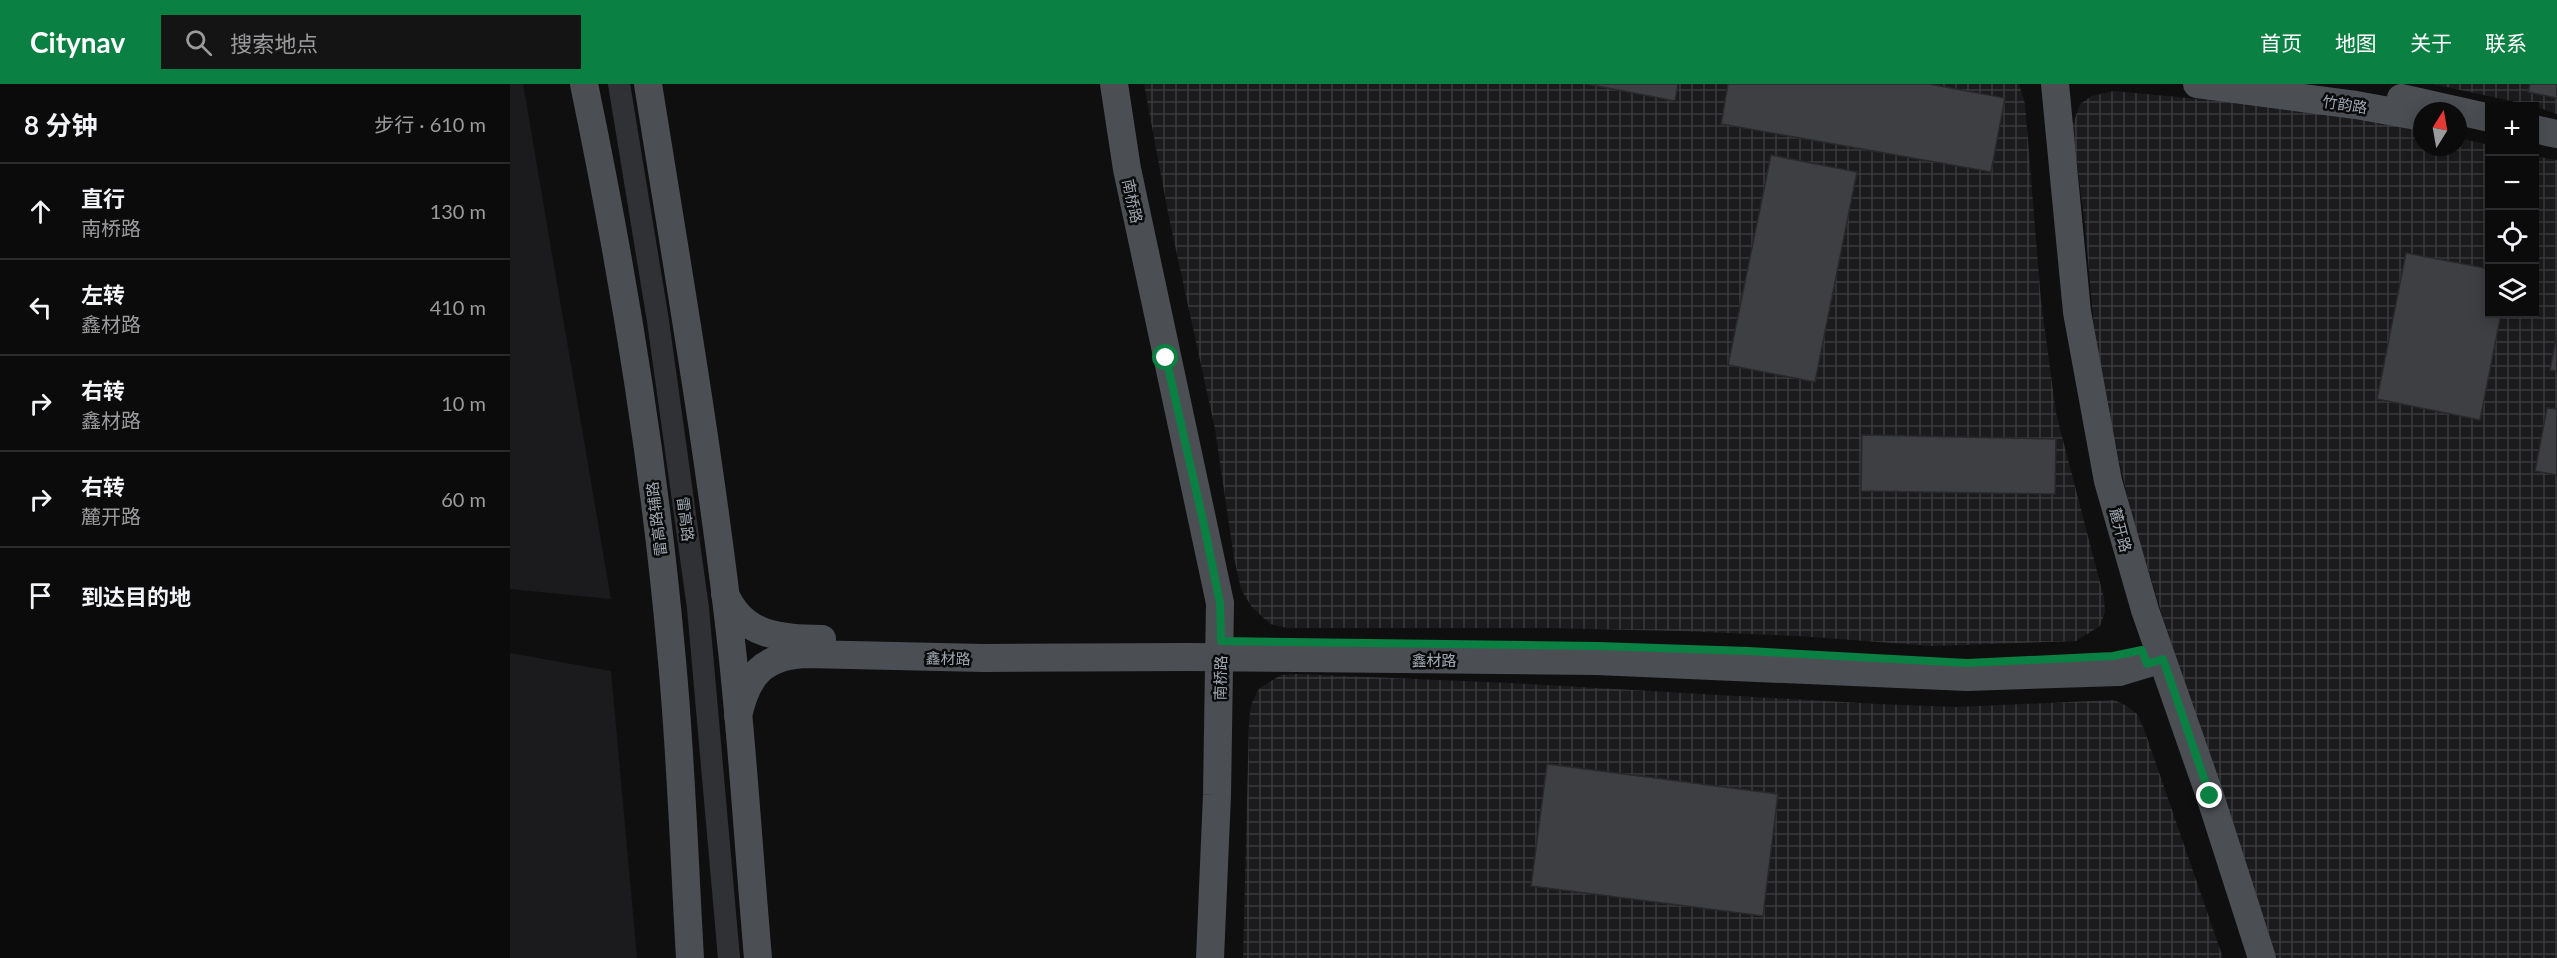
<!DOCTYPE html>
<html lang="zh">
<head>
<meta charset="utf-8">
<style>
  :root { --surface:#0b0b0c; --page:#141415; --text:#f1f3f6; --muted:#9a9b9d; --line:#2b2b2d; --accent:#0b8043 }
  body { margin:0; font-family:Lato,"Noto Sans SC",sans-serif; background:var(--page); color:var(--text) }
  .controls { position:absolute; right:18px; top:18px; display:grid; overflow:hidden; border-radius:0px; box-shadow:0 3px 15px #0003 }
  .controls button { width:54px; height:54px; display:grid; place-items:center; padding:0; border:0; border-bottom:2px solid var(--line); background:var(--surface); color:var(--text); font:30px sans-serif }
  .compass { position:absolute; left:1903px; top:18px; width:54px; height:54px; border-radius:50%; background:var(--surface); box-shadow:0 3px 15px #0003; rotate:11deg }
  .stop { position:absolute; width:18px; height:18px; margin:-14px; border:4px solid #0b8043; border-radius:50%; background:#fff }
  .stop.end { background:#0b8043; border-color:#fff; box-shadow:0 2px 6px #0008 }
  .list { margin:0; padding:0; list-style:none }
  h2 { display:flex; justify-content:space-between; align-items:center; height:78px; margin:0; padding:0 24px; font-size:26px }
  h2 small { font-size:20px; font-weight:400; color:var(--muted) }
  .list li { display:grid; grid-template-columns:39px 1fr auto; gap:18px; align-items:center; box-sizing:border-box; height:96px; padding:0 24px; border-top:2px solid var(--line) }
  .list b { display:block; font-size:22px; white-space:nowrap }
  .list p { margin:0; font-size:20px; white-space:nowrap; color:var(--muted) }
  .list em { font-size:20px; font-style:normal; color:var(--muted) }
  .icon { flex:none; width:33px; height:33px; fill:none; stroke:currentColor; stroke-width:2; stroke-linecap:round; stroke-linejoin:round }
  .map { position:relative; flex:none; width:2047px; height:874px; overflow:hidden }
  header { display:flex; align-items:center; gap:36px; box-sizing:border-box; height:84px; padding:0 30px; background:var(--accent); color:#fff }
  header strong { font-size:28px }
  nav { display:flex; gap:33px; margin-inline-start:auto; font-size:21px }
  .search { width:420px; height:54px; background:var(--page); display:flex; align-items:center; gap:15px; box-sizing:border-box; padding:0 21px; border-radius:0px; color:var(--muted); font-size:22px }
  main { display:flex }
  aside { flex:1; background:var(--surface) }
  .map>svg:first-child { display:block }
</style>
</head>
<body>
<header>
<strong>Citynav</strong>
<div class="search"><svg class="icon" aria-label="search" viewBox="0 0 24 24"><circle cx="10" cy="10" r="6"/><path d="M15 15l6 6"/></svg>搜索地点</div>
<nav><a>首页</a><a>地图</a><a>关于</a><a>联系</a></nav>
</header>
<main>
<aside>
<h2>8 分钟<small>步行 · 610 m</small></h2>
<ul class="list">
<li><svg class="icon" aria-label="ahead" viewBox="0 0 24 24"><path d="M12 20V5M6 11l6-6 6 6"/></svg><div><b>直行</b><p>南桥路</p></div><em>130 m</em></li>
<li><svg class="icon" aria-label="left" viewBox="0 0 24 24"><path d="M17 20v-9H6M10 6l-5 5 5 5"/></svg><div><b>左转</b><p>鑫材路</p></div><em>410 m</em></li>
<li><svg class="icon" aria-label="right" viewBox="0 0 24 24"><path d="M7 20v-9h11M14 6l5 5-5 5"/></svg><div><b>右转</b><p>鑫材路</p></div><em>10 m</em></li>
<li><svg class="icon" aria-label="right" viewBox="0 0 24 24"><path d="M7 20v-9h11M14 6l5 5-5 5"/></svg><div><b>右转</b><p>麓开路</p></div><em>60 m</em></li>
<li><svg class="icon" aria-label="arrive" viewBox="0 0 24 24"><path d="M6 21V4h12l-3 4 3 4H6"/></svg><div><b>到达目的地</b></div></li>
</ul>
</aside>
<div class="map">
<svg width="2047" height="874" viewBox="0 0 2047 874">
  <defs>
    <pattern id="industrial-grid" width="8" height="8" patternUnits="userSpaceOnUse" patternTransform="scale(1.5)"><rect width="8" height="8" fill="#1b1b1d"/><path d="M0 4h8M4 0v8" fill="none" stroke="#39393b"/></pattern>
  </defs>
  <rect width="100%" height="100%" fill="#0f0f10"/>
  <path fill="#1b1b1d" d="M0,0H13L101,515L0,505Z
    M0,569L101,587L127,874H0Z"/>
  <path fill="url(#industrial-grid)" d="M634,0H1509L1515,20L1531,217L1546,329L1594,514L1595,528L1590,542L1566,557L1422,562L1288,552L1168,547L1039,544H777L760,540L741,522L731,505L724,474L705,345L659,134Z
    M1923,0H2047V30L2024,22Z
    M1604,7L1764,22L1912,45V63H1948V54L1979,61L1980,230H2024L2025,72L2047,76V874H1767L1654,537L1622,433L1596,320L1585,257L1575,141L1562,43L1570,20L1582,12Z
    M787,590L1000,599L1368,620L1446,623L1604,616L1617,622L1627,630L1634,645L1713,874H733L739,638L741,621L748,606L759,598L771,591Z"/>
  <path fill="#3e3f43" stroke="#29292c" stroke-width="1.5" d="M1077,0H1168L1165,17Z
    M1218,0H1419L1495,14L1481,88L1211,40Z
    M2020,0H2047V14L2018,8Z
    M1261,71L1347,88L1305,298L1218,281Z
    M1896,169L1980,185V230H1991L1970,336L1867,315Z
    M2047,250V287L2040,286Z
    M2037,324L2047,325V391L2025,387Z
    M1352,351L1546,355L1545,410L1351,407Z
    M1037,680L1268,710L1253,832L1021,802Z"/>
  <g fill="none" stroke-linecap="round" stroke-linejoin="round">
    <path stroke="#303135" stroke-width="22" d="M109,0L148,237L188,524L219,874"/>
    <path stroke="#4b4f54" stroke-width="28" d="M74,0C113,188 144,374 161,566C171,668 174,771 180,874
      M138,0C168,188 201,377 222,566C233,668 239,771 248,874
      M604,0L617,85L710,519L707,711L700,874
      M1545,0L1567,228L1598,397L1635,526L1700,712L1752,874
      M1687,0L1846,21L1912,33
      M1891,14L1980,34
      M2024,45L2047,50
      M215,510C233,553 271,554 312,555
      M228,632C237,591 253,572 296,570L474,574L678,573L1087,577L1457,593L1609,588L1652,575"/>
  </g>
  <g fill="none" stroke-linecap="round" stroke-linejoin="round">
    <path stroke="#0b8043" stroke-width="8" d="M656,274L694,441L710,519L711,557L1088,562L1238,567L1457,579L1603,572L1632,566L1637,580L1653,575L1700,712"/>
  </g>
  <g text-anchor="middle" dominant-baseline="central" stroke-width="5" stroke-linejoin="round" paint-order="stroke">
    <g font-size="15" fill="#9fa8b2" stroke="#0a0a0b">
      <text transform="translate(1835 20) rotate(9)">竹韵路</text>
      <text transform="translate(623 117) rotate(78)">南桥路</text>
      <text transform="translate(146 435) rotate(-97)">雷高路辅路</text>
      <text transform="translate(176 435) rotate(83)">雷高路</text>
      <text transform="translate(1611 446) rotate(75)">麓开路</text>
      <text transform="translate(438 574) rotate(1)">鑫材路</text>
      <text x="924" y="576">鑫材路</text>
      <text transform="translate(710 594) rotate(-89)">南桥路</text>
    </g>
  </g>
</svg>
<div class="controls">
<button>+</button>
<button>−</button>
<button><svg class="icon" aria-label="locate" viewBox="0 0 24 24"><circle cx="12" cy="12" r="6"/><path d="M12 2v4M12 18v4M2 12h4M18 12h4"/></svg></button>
<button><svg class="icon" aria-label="layers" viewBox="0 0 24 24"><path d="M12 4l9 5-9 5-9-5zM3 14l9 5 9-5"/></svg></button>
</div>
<svg class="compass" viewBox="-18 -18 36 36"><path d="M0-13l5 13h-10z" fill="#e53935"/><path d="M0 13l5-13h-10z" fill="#9a9b9d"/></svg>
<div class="stop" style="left:656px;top:274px"></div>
<div class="stop end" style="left:1700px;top:712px"></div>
</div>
</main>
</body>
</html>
